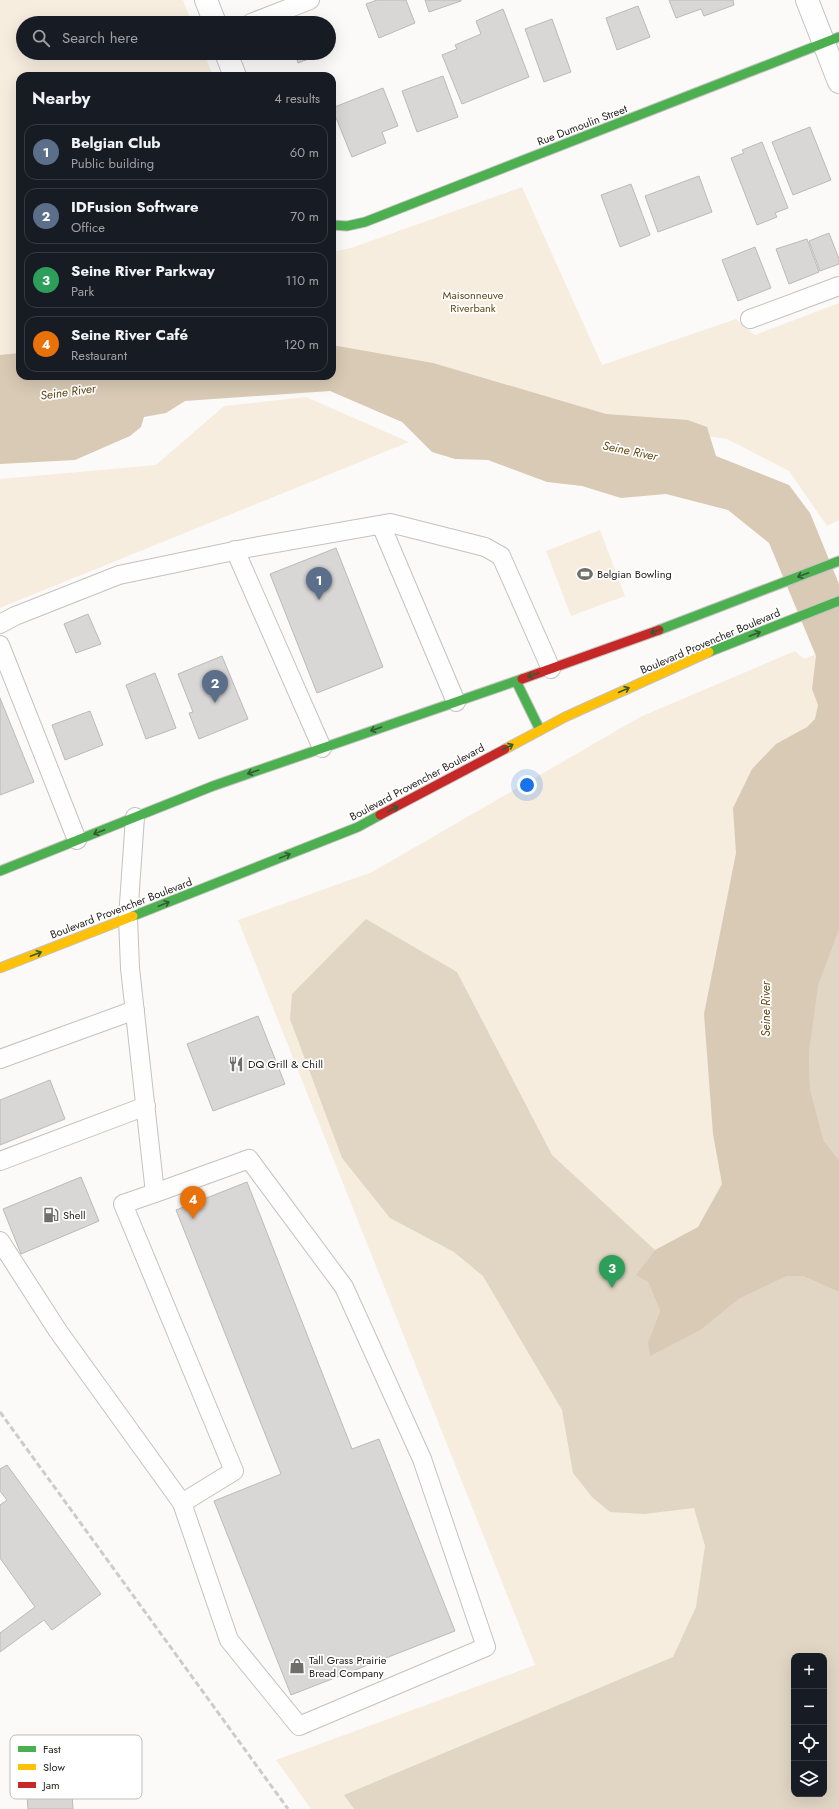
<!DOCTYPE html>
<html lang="en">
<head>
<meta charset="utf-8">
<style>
  :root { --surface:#171b24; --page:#242831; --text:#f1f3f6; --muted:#9ea1a6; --line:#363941; --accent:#8c9099 }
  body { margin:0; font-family:Jost,sans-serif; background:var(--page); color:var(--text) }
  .controls { position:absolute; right:12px; bottom:12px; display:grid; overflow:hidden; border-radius:8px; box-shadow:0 4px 16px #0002 }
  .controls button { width:36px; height:36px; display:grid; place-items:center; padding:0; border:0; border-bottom:1px solid var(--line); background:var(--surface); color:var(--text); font:20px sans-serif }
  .you { position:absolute; left:527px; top:785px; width:14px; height:14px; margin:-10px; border:3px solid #fff; border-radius:50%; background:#1a73e8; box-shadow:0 0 0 6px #1a73e833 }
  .badge { display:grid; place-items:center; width:26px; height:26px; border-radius:50%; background:var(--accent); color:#fff; font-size:13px; font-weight:700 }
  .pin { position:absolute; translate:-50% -33px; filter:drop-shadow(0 1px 2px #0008) }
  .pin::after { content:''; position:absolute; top:21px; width:14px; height:12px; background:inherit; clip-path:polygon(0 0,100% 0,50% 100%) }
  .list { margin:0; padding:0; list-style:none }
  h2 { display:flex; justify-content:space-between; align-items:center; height:52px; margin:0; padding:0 16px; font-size:17px }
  h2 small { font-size:13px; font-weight:400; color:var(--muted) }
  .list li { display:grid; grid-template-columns:26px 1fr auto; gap:12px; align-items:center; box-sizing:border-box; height:56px; margin:0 8px 8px; padding:0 8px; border:1px solid var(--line); border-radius:12px }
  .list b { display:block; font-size:15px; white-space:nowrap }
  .list p { margin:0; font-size:13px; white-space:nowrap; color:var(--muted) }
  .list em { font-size:13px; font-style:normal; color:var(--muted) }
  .icon { flex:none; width:22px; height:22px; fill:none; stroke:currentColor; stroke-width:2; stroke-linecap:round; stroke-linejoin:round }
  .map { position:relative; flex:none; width:839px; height:1809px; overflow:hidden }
  .search { position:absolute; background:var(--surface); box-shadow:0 4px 16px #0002; left:16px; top:16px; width:320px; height:44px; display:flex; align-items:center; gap:10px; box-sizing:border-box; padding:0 14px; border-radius:22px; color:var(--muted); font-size:15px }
  .panel { position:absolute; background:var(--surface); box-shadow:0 4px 16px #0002; left:16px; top:72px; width:320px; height:308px; border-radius:12px }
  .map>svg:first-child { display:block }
</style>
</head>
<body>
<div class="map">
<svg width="839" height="1809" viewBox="0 0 839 1809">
  <rect width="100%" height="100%" fill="#fcfaf8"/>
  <path fill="#f6eddf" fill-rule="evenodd" d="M0,0H183L192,23H23V53H204L213,76H20V363L0,366Z
    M522,187L602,365L736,319L755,335L839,303V520L827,526L789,471L727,439L620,424L332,365V252L351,248Z
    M306,397L409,442L0,608V479L156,465L224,406Z
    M600,530L625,596L571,616L546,551Z
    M839,644V1809H311L276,1760L535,1665L238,920L372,872L640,717L795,651L804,659ZM794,1656H824V1794H794Z"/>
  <path fill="#e1d6c4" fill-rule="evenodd" d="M366,919L457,972L552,1155L655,1250L637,1275L648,1282L660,1311L648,1342L702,1329L739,1299L787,1276H803L839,1292V1809H354L344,1795L673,1657L696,1607L705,1546L694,1508L644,1514L610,1512L592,1497L573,1473L562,1410L483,1276L454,1252L390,1218L342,1158L290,1019L292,994ZM794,1656H824V1794H794Z
    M839,930V1160L824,1141L810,1089L809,1053L817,985Z"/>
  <path fill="#d8cab4" d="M332,345L433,363L606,414L688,420L707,427L716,456L789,485L810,513L839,584V930L818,985L809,1053L810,1089L824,1141L839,1160V1292L803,1276H787L739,1299L702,1329L650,1356L648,1342L660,1311L648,1282L636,1275L655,1250L698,1227L722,1184L713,1134L704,1014L736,853L733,808L752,769L776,744L807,727L815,719L818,705L812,689L816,656L769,543L728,510L666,494L621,498L582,486L547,482L488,460L455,459L432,452L402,422L330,391L185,401L166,413L144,417L141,427L130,436L75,460L0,464V355L20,353V376H332Z"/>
  <path fill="#d9d7d5" stroke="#bcbab8" d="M377,0H406L415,23L379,38L366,4Z
    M425,0H461V1L429,12Z
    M669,0H733L734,5L704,16L701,9L676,18Z
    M638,6L650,37L617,50L606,18Z
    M503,9L529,77L462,104L442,55L457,49L455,45L481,34L476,21Z
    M316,16L319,23H299Z
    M552,19L571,72L544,82L525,29Z
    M295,53H325L298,63Z
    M443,76L458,117L417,132L402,91Z
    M383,88L398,126L382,132L386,143L352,157L332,108Z
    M810,127L831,180L793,195L772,142Z
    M762,142L788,208L775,213L777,217L757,225L731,158L744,153L742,150Z
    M699,176L712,212L658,232L645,196Z
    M631,184L650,235L620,247L601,195Z
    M829,233L839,259V264L820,271L809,241Z
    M807,239L819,272L789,284L776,249Z
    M755,247L771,288L738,301L722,260Z
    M336,548L383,667L317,693L270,574Z
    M88,614L101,644L76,653L64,624Z
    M222,656L248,719L199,739L189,713L193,712L178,674Z
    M155,673L176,728L146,739L126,685Z
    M0,698L34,782L0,795Z
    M90,711L103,745L65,760L52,725Z
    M258,1016L285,1084L213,1111L187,1044Z
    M50,1080L65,1119L0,1145V1100Z
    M81,1177L99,1221L21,1254L3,1209Z
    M247,1182L352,1449L379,1439L455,1631L291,1695L214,1501L281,1474L176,1210Z
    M7,1465L101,1594L52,1630L44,1620L0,1652V1633L35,1607L0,1558V1505L7,1500L0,1491V1469Z
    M70,1769L73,1809H28L25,1773Z"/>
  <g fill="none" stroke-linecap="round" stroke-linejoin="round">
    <defs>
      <path id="lane" d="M251,23L310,0
        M750,319L839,286
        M381,525L456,702
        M235,550L322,748
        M0,624L15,616L119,575L248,548L390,523L485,547L501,556L551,669
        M0,645L77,840
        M0,1059L135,1010
        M0,1161L146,1106
        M155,1193L249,1159L344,1287L422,1459L486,1647L299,1726L229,1640L182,1503
        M0,1241L58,1331L182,1503L234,1471L123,1204L155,1193L130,968L128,918L135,817"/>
      <path id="street" d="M206,0L215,23
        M807,0L839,82
        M226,53L235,76"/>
      <path id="fast" d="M332,225L347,226L365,222L839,37
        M659,630L839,561
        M709,652L839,601
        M516,681L540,730
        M0,871L213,786L522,679
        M133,916L358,827L380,815"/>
      <path id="slow" d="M505,749L565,717L709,652
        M0,968L133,916"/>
      <path id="jam" d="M522,679L659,630
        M380,815L505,749"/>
    </defs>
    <use href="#lane" stroke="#c3c2bf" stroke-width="20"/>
    <use href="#street" stroke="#c3c2bf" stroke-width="24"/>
    <use href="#fast" stroke="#c3c2bf" stroke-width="11"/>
    <use href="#slow" stroke="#c3c2bf" stroke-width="11"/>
    <use href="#jam" stroke="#c3c2bf" stroke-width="11"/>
    <use href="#lane" stroke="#fffefe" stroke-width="18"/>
    <use href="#street" stroke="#fffefe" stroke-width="22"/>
    <use href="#fast" stroke="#4caf50" stroke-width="9"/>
    <use href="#slow" stroke="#ffc107" stroke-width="9"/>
    <use href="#jam" stroke="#c62828" stroke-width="9"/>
    <path stroke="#ccc" stroke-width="3" stroke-dasharray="6 3" stroke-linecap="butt" d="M0,1412L288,1809"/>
  </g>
  <defs><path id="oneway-shaft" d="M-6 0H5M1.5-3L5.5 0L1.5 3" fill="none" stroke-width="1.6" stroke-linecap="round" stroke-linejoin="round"/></defs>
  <g stroke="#345a33">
    <use href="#oneway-shaft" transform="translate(803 575) rotate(159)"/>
    <use href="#oneway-shaft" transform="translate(656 631) rotate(160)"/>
    <use href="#oneway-shaft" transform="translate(755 634) rotate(-21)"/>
    <use href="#oneway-shaft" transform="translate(533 675) rotate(160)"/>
    <use href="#oneway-shaft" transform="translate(624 690) rotate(-24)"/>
    <use href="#oneway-shaft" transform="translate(376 729) rotate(161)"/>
    <use href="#oneway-shaft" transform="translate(508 747) rotate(-28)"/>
    <use href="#oneway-shaft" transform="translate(253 772) rotate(161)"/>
    <use href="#oneway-shaft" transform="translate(393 809) rotate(-28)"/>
    <use href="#oneway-shaft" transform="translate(99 832) rotate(158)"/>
    <use href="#oneway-shaft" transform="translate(285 856) rotate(-22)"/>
    <use href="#oneway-shaft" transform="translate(164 904) rotate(-22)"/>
    <use href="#oneway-shaft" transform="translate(36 954) rotate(-21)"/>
  </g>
  <defs>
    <symbol id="stadium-bare" viewBox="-9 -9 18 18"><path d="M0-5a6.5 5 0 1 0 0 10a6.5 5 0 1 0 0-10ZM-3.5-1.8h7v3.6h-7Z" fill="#706e6b" stroke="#fff" stroke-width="2.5" paint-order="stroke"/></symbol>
    <symbol id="restaurant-bare" viewBox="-9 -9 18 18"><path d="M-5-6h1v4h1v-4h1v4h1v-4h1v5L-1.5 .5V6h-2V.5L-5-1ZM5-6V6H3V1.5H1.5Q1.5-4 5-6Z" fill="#706e6b" stroke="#fff" stroke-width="2.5" paint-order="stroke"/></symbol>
    <symbol id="fuel-bare" viewBox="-9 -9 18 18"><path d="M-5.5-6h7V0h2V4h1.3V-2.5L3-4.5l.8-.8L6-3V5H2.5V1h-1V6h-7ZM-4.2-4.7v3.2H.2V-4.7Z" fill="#706e6b" stroke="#fff" stroke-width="2.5" paint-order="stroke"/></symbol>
    <symbol id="shop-bare" viewBox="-9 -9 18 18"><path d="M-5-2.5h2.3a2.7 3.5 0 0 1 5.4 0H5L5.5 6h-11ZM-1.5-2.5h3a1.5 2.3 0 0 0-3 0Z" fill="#706e6b" stroke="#fff" stroke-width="2.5" paint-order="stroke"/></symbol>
  </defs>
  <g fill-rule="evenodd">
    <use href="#stadium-bare" x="574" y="563" width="22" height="22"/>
    <use href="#restaurant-bare" x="225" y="1053" width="22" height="22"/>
    <use href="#fuel-bare" x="40" y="1204" width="22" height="22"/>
    <use href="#shop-bare" x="286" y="1655" width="22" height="22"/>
  </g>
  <g text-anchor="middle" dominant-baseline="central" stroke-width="3.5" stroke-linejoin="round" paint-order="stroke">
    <g font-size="11" fill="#24221f" stroke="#fff">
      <text transform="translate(582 125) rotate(-21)">Rue Dumoulin Street</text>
      <text transform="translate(710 641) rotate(-23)">Boulevard Provencher Boulevard</text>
      <text transform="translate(417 782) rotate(-28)">Boulevard Provencher Boulevard</text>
      <text transform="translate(121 908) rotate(-21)">Boulevard Provencher Boulevard</text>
    </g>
    <g font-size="11" fill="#614611" stroke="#fff">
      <text x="473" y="295">Maisonneuve<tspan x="473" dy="13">Riverbank</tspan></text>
    </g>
    <g font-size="11" fill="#24221f" stroke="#fff" text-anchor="start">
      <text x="597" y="574">Belgian Bowling</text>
      <text x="248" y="1064">DQ Grill &amp; Chill</text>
      <text x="63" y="1215">Shell</text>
      <text x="309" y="1660">Tall Grass Prairie<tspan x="309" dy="13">Bread Company</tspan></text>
    </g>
    <g font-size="12" font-style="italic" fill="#644914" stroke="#fff">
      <text transform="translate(68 392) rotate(-8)">Seine River</text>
      <text transform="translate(630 451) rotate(12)">Seine River</text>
      <text transform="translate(766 1009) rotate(-90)">Seine River</text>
    </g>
  </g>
  <rect x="10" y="1735" width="132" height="64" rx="6" fill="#fff" stroke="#bdbdbc" stroke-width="1"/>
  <rect x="18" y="1746" width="18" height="6" fill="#4caf50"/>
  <rect x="18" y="1764" width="18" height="6" fill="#ffc107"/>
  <rect x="18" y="1782" width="18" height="6" fill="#c62828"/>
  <g font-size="11" fill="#24221f">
    <text x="43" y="1753">Fast</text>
    <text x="43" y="1771">Slow</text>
    <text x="43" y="1789">Jam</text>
  </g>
</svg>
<div class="controls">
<button>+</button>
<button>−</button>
<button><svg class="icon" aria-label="locate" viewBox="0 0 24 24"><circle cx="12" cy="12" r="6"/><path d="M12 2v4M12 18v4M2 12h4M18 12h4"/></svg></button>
<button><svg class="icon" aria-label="layers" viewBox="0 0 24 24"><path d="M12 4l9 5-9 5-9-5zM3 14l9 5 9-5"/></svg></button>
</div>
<div class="you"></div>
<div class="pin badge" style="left:319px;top:600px;background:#5c6f8a">1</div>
<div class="pin badge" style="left:215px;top:703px;background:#5c6f8a">2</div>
<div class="pin badge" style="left:612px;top:1288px;background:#2e9e5b">3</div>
<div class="pin badge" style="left:193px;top:1219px;background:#e8710a">4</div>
<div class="search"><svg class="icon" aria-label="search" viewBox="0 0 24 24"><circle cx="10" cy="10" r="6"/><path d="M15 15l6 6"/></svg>Search here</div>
<section class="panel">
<h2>Nearby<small>4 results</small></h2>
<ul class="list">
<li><span class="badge" style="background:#5c6f8a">1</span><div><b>Belgian Club</b><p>Public building</p></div><em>60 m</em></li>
<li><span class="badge" style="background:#5c6f8a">2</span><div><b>IDFusion Software</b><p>Office</p></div><em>70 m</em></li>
<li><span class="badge" style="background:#2e9e5b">3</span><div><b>Seine River Parkway</b><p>Park</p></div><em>110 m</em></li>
<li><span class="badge" style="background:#e8710a">4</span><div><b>Seine River Café</b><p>Restaurant</p></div><em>120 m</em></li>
</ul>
</section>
</div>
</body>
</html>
